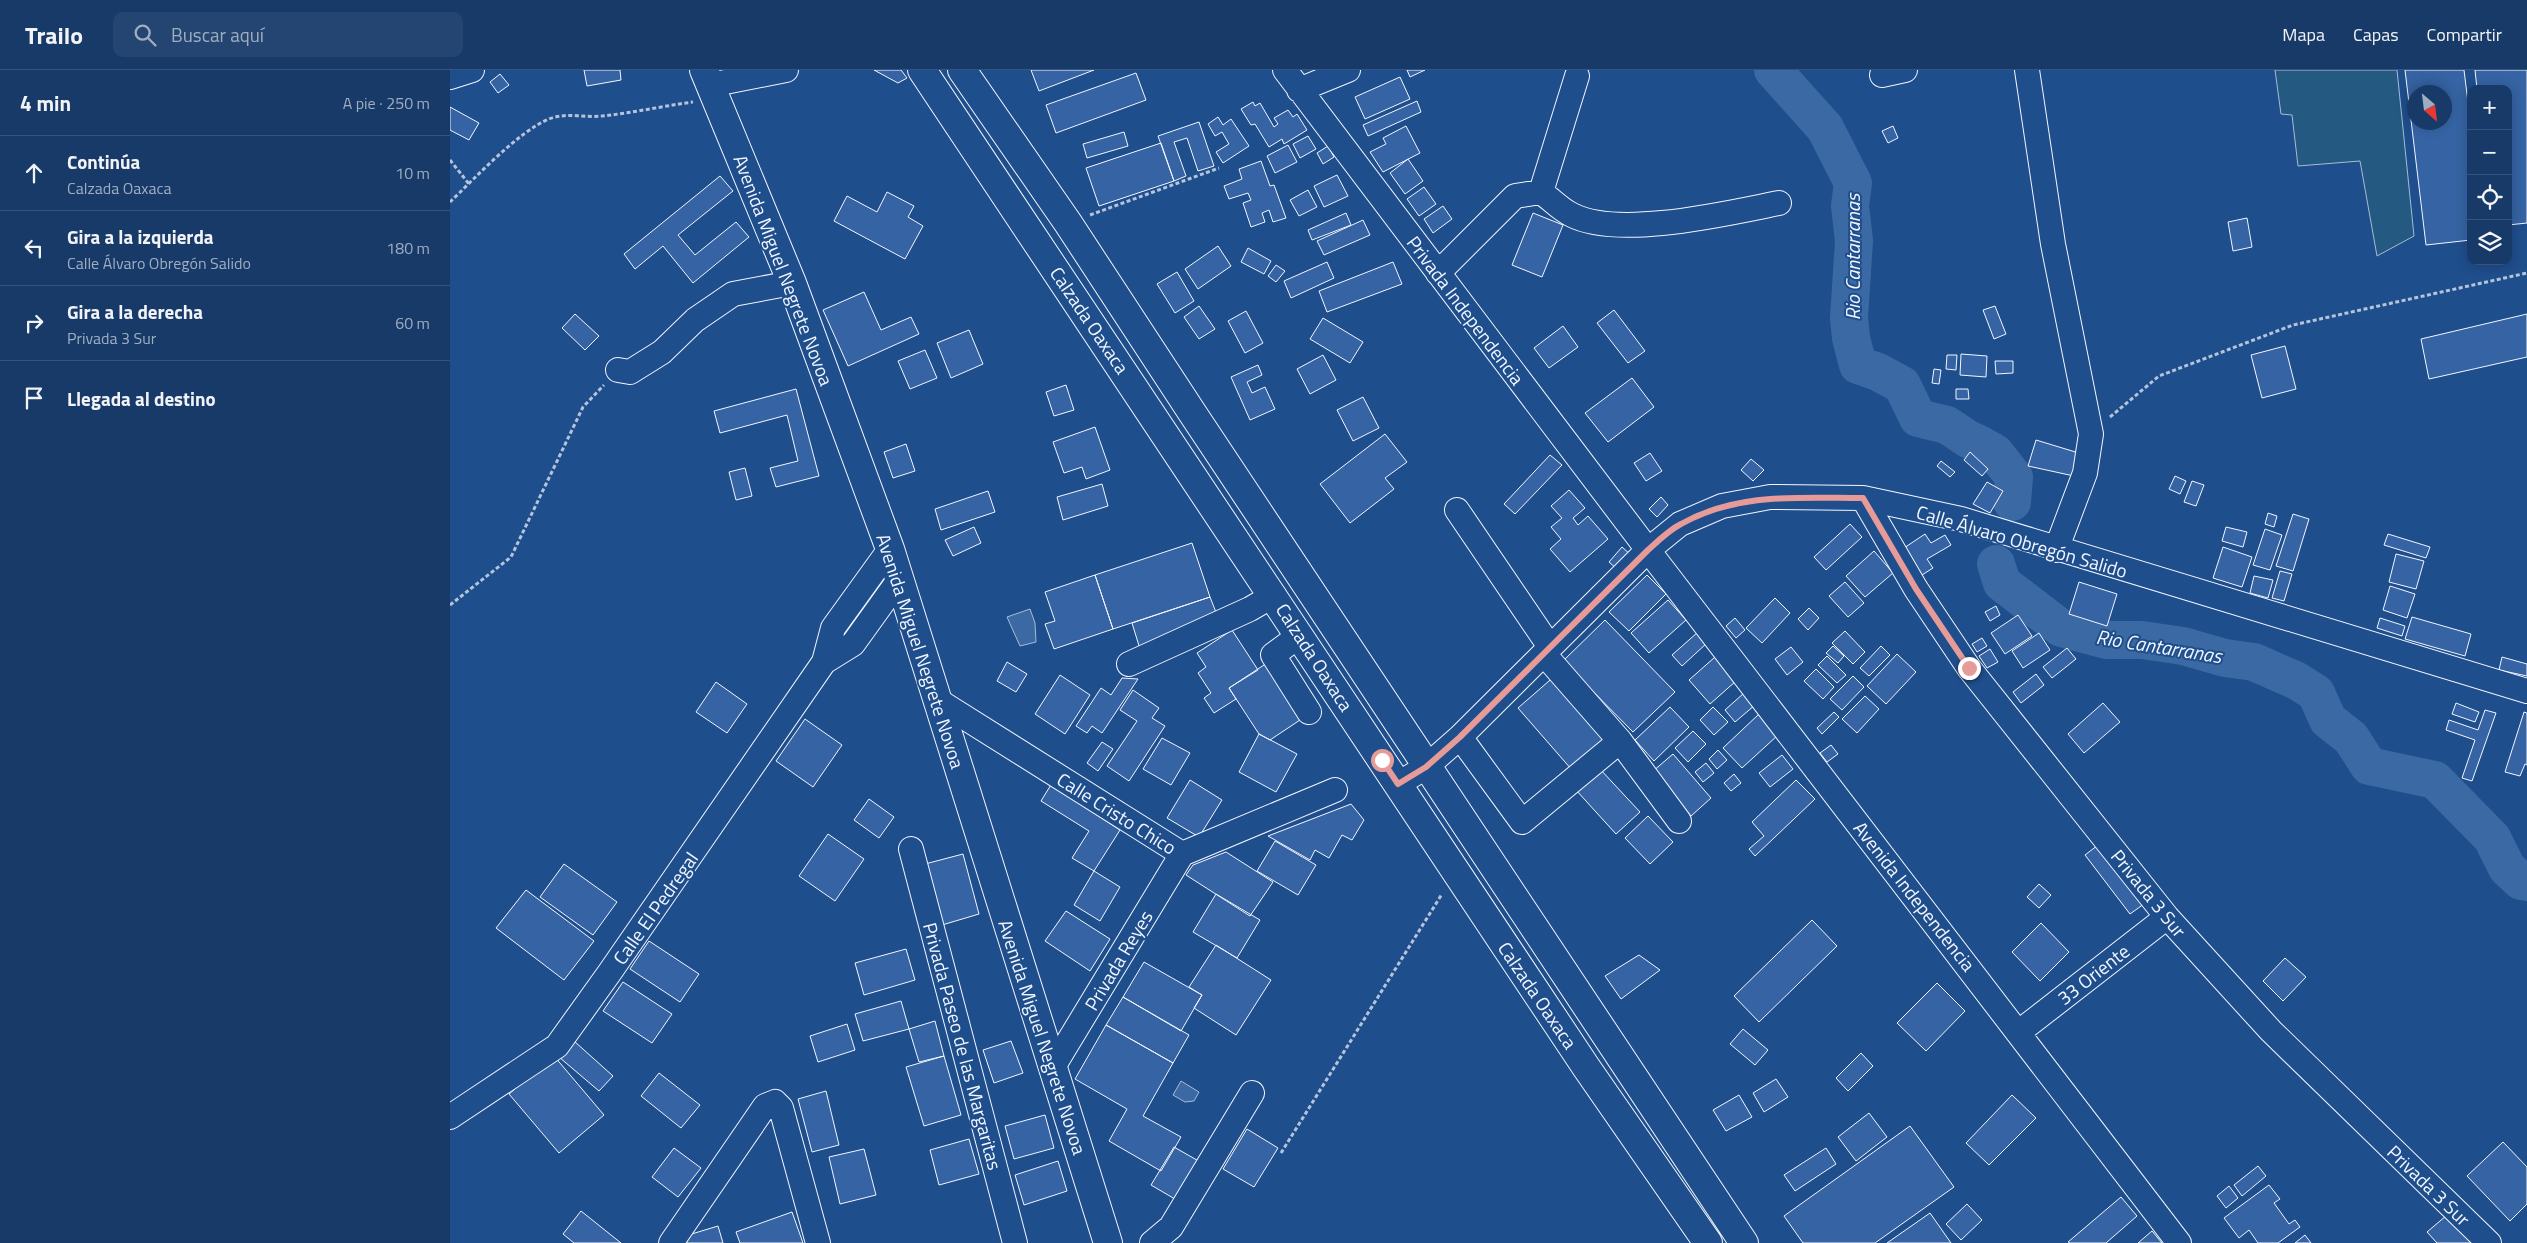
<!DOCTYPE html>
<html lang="es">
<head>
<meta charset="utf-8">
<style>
  :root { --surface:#173a69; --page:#244571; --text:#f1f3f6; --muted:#9eadc0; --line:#36547d }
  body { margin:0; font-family:"Titillium Web",sans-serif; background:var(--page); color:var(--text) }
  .controls { position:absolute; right:15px; top:15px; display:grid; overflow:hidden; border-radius:10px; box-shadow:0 2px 12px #0003 }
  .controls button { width:45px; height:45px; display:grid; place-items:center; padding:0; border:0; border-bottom:1px solid var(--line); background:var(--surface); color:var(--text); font:25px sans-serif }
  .compass { position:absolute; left:1957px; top:15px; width:45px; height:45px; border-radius:50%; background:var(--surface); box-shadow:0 2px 12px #0003; rotate:152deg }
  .stop { position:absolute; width:15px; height:15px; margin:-11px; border:4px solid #e69b98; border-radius:50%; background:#fff }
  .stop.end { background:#e69b98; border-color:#fff; box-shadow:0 1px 5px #0008 }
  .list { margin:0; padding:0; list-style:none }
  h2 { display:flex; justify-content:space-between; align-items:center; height:65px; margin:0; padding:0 20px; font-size:21px }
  h2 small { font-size:16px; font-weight:400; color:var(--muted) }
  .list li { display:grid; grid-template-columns:32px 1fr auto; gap:15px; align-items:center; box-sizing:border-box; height:75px; padding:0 20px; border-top:1px solid var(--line) }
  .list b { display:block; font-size:19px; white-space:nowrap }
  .list p { margin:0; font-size:16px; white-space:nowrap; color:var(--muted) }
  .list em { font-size:16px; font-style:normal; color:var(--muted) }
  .icon { flex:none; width:28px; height:28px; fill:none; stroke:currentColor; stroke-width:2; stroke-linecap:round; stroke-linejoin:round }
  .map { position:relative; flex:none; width:2077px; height:1173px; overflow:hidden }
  header { display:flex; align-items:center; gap:30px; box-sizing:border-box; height:70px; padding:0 25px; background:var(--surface); border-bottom:1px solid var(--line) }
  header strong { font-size:24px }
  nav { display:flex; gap:28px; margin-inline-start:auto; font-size:18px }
  .search { width:350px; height:45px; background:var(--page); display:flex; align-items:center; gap:12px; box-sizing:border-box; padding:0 18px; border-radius:10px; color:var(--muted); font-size:19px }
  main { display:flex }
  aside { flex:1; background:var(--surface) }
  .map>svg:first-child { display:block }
</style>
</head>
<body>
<header>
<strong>Trailo</strong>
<div class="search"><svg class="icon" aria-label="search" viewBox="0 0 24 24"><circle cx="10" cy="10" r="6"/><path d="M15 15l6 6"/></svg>Buscar aquí</div>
<nav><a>Mapa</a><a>Capas</a><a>Compartir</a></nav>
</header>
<main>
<aside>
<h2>4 min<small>A pie · 250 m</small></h2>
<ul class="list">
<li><svg class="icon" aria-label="ahead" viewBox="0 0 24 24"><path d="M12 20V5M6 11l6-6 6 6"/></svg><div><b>Continúa</b><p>Calzada Oaxaca</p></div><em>10 m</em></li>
<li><svg class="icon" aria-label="left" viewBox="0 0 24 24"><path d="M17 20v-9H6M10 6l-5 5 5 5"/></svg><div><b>Gira a la izquierda</b><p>Calle Álvaro Obregón Salido</p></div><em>180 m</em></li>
<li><svg class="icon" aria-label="right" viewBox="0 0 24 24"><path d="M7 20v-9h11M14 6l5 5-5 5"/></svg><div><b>Gira a la derecha</b><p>Privada 3 Sur</p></div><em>60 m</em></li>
<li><svg class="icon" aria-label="arrive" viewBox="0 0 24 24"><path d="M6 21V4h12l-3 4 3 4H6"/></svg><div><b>Llegada al destino</b></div></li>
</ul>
</aside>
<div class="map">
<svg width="2077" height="1173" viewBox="0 0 2077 1173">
  <rect width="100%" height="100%" fill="#1f4e8c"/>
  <path fill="#245a82" stroke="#a8bbd7" d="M1825,0H1947L1964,166L1927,186L1910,91L1848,96L1842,45L1831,44Z"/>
  <path fill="#3b69a3" stroke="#a8bbd7" d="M580,539L585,553L586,572L570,576L557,547Z
    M731,1011L749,1022L744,1031L735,1032L723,1025Z"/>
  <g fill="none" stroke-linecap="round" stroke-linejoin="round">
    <path stroke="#3b69a3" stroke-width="38" d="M1323,0L1375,58L1403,113L1400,136L1404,171L1399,248L1401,268L1408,295L1428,302L1452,315L1468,348L1497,355L1518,369L1531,375L1545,383L1564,407L1562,432
      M1546,494L1552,513L1611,558L1656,570H1692L1733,576L1775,588L1804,592L1847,611L1866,623L1878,650L1901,668L1919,696L1985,710L2042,768L2057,798L2071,811L2077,812"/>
  </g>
  <path fill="#3563a3" stroke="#f2f6ff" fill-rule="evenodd" d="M134,0H170L171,10L137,16Z
    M424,0H451L457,8L448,13Z
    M581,0H644L589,21Z
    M957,0H975L960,7Z
    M1955,0H2014L2021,57V170L1976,175ZM1964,22H1994V52H1964Z
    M2025,0H2077V153L2058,155V19H2027Z
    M686,3L696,30L606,63L596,35Z
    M50,4L59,15L48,23L40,12Z
    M950,7L960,29L915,49L905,27Z
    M967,31L971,42L918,66L913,55Z
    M803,32L805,36L810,33L824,57L828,54L824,48L838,40L843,47L847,44L857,60L834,74L832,69L819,77L805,54L801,55L791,39Z
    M0,37L29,53L19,70L0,60Z
    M768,47L773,55L781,49L799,76L773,93L766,82L779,74L772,62L765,66L758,54Z
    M749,52L764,96L748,101L737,68L724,72L736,106L724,111L708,66Z
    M956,56L970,83L933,102L920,82L936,74L933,68Z
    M1443,56L1448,68L1438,73L1432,61Z
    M674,62L678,76L637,88L633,74Z
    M858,66L866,79L850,88L843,74Z
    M711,73L724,111L649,136L636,98Z
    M838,75L847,92L825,103L817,86Z
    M878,76L884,87L873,94L867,83Z
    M958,89L973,111L955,124L940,103Z
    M811,91L820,116L824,115L836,148L823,152L819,140L812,143L815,152L801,157L793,133L801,130L798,123L779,129L774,116L792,109L789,99Z
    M887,105L898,126L874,137L864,116Z
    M270,106L283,121L228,165L245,185L286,152L299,167L243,213L213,176L185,199L174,184Z
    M974,117L986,134L969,146L957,129Z
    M858,120L867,137L849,146L840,130Z
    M437,122L464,136L458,147L473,156L455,189L384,151L397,126L427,142Z
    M993,136L1002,149L983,163L974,149Z
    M896,143L901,155L862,170L858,160Z
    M1083,143L1113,155L1092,207L1062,195Z
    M1797,148L1802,177L1783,181L1778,152Z
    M913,150L920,165L874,185L867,171Z
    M768,176L781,196L748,219L735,199Z
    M798,178L821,191L814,204L791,192Z
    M877,192L884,208L841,228L834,211Z
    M943,192L952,214L877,242L869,221Z
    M826,195L835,201L826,212L818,206Z
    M727,202L744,231L725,243L707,214Z
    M414,222L431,260L461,247L469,264L398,296L373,240Z
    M749,236L765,259L749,269L734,247Z
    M1545,236L1556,264L1544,269L1533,240Z
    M1164,240L1195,281L1178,293L1147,253Z
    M796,241L813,273L795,283L778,251Z
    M125,244L149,266L135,280L112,258Z
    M2077,244V287L1979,309L1971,269Z
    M873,248L913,272L900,293L860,269Z
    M1113,256L1128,277L1099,298L1084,278Z
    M519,260L533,294L501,308L487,273Z
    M1835,276L1846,319L1812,328L1801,285Z
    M475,280L487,308L460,319L448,291Z
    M1511,284L1537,286L1536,307L1510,305Z
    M873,285L886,310L860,324L847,299Z
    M1497,285H1507L1506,300L1496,299Z
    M1545,291H1563V303L1546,304Z
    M808,295L812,305L797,312L802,323L815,317L825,339L800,350L781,307Z
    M1484,299L1491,300L1489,314L1482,313Z
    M1182,308L1204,337L1158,372L1135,343Z
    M616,315L624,340L604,346L596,322Z
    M346,319L369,406L326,417L320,398L348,391L337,345L270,363L264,341Z
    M1506,319H1518L1519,329H1506Z
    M913,327L929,358L903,371L887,340Z
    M645,357L660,400L636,409L632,397L614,403L603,372Z
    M935,364L957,392L935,408L944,419L900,453L870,414Z
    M1586,370L1632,384L1624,406L1578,396Z
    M456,374L465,401L443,408L434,382Z
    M1520,382L1538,399L1532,406L1514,390Z
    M1200,383L1212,401L1196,411L1184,393Z
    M1100,385L1112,395L1065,444L1054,434Z
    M1301,389L1314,400L1303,411L1291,400Z
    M1491,391L1505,402L1500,407L1487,396Z
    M295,398L302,426L286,430L279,402Z
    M1725,406L1736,411L1730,424L1719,419Z
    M1742,411L1754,415L1746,436L1734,432Z
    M1537,412L1553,421L1540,443L1523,434Z
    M652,414L658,436L613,450L607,427Z
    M1119,420L1135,438L1123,448L1128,455L1138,446L1158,469L1120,502L1100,479L1111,469L1101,457L1112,448L1101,436Z
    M538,421L545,442L491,460L485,439Z
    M1211,427L1218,435L1207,447L1199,439Z
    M1818,443L1827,446L1824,457L1815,454Z
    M1843,444L1859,449L1843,501L1826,496Z
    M1400,454L1412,467L1376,500L1364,487Z
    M524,457L531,473L503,486L495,470Z
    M1776,457L1797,462L1793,477L1772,471Z
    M1815,459L1832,465L1820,500L1803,495Z
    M1475,464L1481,473L1495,465L1501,475L1477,489L1483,498L1472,505L1454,478Z
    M1938,464L1980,477L1976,488L1934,475Z
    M742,473L760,527L663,559L645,505Z
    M1172,477L1181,485L1168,500L1159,492Z
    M1773,477L1802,487L1792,517L1763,508Z
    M1424,481L1443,503L1415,527L1396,506Z
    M1946,484L1974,491L1966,519L1939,512Z
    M1830,501L1842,504L1834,531L1822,528Z
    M645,505L663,559L604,579L595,554L605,551L595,522Z
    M1197,505L1216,524L1179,561L1159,542Z
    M1804,506L1823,510L1818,528L1800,523Z
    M1395,512L1414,533L1398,547L1379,526Z
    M1629,512L1667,524L1657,556L1619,544Z
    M1940,516L1965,524L1957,548L1933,540Z
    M760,527L769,550L690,579L682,553Z
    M1325,528L1340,543L1312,573L1296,558Z
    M1218,530L1236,550L1199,583L1181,563Z
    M1546,536L1550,545L1540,551L1535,542Z
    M1359,538L1369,548L1358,560L1348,549Z
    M1568,545L1582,566L1555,584L1541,563Z
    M1962,547L2021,564L2015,586L1955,569Z
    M1285,548L1295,560L1286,568L1276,556Z
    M1930,548L1955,556L1952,566L1927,558Z
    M1155,550L1225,622L1183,662L1113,591Z
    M782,560L808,600L779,618L786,629L764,643L754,628L761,623L748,603L756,597L747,583Z
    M1395,561L1415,582L1403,594L1382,573Z
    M1248,562L1258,572L1232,596L1222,585Z
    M1589,563L1600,580L1573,598L1562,581Z
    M1532,568L1537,576L1527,582L1522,574Z
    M1383,576L1394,586L1388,593L1376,583Z
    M1431,576L1440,585L1419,606L1410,598Z
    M1341,577L1353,592L1337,605L1325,589Z
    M1617,578L1626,589L1602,608L1593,597Z
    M1540,579L1548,592L1537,598L1529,586Z
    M1447,584L1466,602L1436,634L1417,616Z
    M1377,586L1396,605L1387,613L1368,595Z
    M1265,587L1286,611L1260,634L1239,610Z
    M2052,587L2077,594V606L2049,600Z
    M557,592L577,604L566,622L547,611Z
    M817,593L853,648L820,670L809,664L779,618Z
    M1366,599L1384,617L1373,629L1354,611Z
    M1107,604L1161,667L1122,700L1068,638Z
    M1586,604L1594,615L1571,633L1563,622Z
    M610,605L640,625L615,664L585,644Z
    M1403,606L1414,617L1392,640L1380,629Z
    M672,608L688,609L652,663L642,656L637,663L626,656L651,618L661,625Z
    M266,612L297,634L277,663L246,642Z
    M683,620L709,638L702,648L715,656L679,711L657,696L687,651L670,640Z
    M1294,623L1305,635L1285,652L1275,640Z
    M1415,626L1429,639L1407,663L1392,649Z
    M1653,633L1670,652L1634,683L1618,664Z
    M2006,633L2029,642L2025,652L2002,644Z
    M1220,637L1239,657L1204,691L1185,670Z
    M1263,637L1278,652L1264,665L1250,650Z
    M2035,640L2046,643L2022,711L2012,708L2025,670L1996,660L1999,650L2028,660Z
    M1384,642L1389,647L1372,664L1367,658Z
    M2074,642L2077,643V695L2075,694L2070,706L2055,702Z
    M1309,644L1328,665L1292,698L1273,678Z
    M355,649L392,675L363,717L326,691Z
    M1243,661L1256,674L1238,692L1225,678Z
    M809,664L847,684L826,722L789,702Z
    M712,668L740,683L721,715L693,699Z
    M652,672L663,679L648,701L637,693Z
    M1381,675L1388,684L1377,692L1370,683Z
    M1268,680L1277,690L1267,699L1259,689Z
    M1223,684L1261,728L1241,746L1202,702Z
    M1332,685L1343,699L1320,717L1309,703Z
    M1256,693L1264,703L1253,712L1245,702Z
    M1149,698L1190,742L1166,764L1126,720Z
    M1284,704L1291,713L1281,721L1274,713Z
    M607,705L638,725L633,736L670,760L644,801L622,788L639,761L591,731Z
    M740,710L772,730L749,767L717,748Z
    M1346,710L1365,729L1305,786L1299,779L1314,766L1302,752Z
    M419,729L444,747L429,768L404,750Z
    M901,734L914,750L902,770L892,765L879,788L865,780L860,790L818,766Z
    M1198,746L1223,772L1200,794L1175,768Z
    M378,764L414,789L385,831L349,806Z
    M825,771L866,795L848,825L807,801Z
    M1652,772L1698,831L1680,844L1635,785Z
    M776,782L823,812L800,846L736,805L743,795Z
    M513,784L529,844L492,855L475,794Z
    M114,794L167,832L143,865L90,827Z
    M644,801L670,817L650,851L624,835Z
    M1589,814L1601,825L1589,838L1577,827Z
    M76,820L144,871L114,910L46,858Z
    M766,824L810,850L787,888L743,862Z
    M616,841L660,869L640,901L595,871Z
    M1362,850L1387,876L1309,952L1284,926Z
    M1591,853L1619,882L1590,911L1562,882Z
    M199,871L249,904L230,932L180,899Z
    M766,875L821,910L786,965L744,938L752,925L739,917Z
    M456,879L465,910L414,925L405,893Z
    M1189,885L1210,900L1171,929L1155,906Z
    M1835,888L1856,907L1833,931L1813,911Z
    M694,892L752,925L731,961L673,927Z
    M173,912L222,944L202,973L153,941Z
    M1487,913L1515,941L1476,981L1447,953Z
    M673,927L739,965L723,993L656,955Z
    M451,931L459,959L413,971L405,944Z
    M485,951L494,986L469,992L459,959Z
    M397,954L405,980L368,992L360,966Z
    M656,955L723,993L693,1046L731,1067L711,1101L659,1071L677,1039L625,1009Z
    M1293,959L1318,980L1305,995L1280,974Z
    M124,971L163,1006L149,1021L109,987Z
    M561,971L573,1003L544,1013L533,980Z
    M1411,983L1423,996L1398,1021L1386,1008Z
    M104,986L154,1045L109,1083L59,1024Z
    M494,986L511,1045L474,1056L456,997Z
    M209,1003L250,1035L231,1058L191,1026Z
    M1326,1009L1338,1027L1314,1042L1303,1023Z
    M376,1021L389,1075L362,1082L348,1029Z
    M1289,1025L1302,1047L1276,1061L1263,1040Z
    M1562,1025L1586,1048L1539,1095L1516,1073Z
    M1419,1043L1437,1067L1406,1091L1388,1067Z
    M595,1045L604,1078L564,1089L555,1056Z
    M1460,1056L1504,1117L1425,1173H1353L1334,1146Z
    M797,1059L828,1078L804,1117L773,1099Z
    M519,1069L529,1104L489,1115L480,1080Z
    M2053,1072L2077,1097V1134L2060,1151L2017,1106Z
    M724,1077L752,1093L730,1132L701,1115Z
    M224,1078L251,1098L228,1127L202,1107Z
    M1376,1078L1386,1094L1345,1121L1334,1105Z
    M414,1079L426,1125L390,1134L379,1087Z
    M608,1091L617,1121L574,1135L565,1105Z
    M1808,1096L1816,1106L1792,1126L1784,1115Z
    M1819,1115L1830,1129L1824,1133L1839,1154L1845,1150L1850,1157L1828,1173H1808L1799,1160L1789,1168L1774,1148Z
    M1779,1116L1788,1128L1776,1138L1767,1126Z
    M1671,1127L1687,1146L1656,1173H1620L1618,1172Z
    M1517,1134L1532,1150L1511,1170L1496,1154Z
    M2003,1140L2027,1167L2020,1173H1987L1977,1162Z
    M131,1141L171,1173H124L113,1164Z
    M342,1142L353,1173H290L286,1162Z
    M1480,1143L1501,1173H1437Z
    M268,1156L273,1173H237L235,1166Z
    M1702,1161L1712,1173H1688Z
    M1855,1165L1861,1173H1845Z"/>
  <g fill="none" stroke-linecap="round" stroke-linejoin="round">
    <defs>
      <path id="minor" d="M835,0L1198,480L1729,1173
        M1577,0L1603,174L1641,364L1635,403L1606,480
        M1432,5L1455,0
        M0,7L22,0
        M260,15L336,0
        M849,20L898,0
        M1091,122L1127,6
        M988,203L1065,126L1091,122C1101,129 1111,140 1122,145C1169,169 1278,143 1329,133
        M168,300L180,302L212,282L245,250L283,224L342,213
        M1413,428L1466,519L1519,598L1717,847L1821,961L2039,1173
        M1007,440L1100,577
        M850,565L823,585L859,642
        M1094,584L1170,671L1229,751
        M374,592L403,574L449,510
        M679,594L800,539L824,525
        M487,630L732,784L885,720
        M1010,667L1072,752L1170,671
        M948,714L976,697L1010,667L1198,480L1230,454L1272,436L1320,427L1413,428L1511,449L2077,621
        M461,779L565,1173
        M1569,962L1717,847
        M603,997L732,784
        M0,1047L107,976L160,902L374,592L383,558L440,479
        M221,1173L315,1036L325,1032L331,1038L368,1173
        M702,1173L721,1157L802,1023"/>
      <path id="major" d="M254,0L342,213L440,479L658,1173
        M472,0L1136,997L1258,1173
        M512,0L618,153L743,344L1294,1173"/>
    </defs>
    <use href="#minor" stroke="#f2f6ff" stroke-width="26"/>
    <use href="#major" stroke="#f2f6ff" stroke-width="30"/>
    <path stroke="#b3c4dc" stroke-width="3" stroke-dasharray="4 2.5" stroke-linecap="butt" d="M0,90L19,114
      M0,132C25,108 69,61 99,49C116,42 135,48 152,46C182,43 213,36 243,32
      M640,145L769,98
      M1660,347L1709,306L1843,255L2077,203
      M0,535L61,487L133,337L154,315
      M831,1083L992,824"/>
    <use href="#minor" stroke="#1f4e8c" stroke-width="24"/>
    <use href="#major" stroke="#1f4e8c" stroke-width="28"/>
  </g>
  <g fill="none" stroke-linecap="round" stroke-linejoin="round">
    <path stroke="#e69b98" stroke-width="6" d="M932,690L948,714L976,697L1010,667L1198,480C1208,471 1219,460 1231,454C1288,422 1350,428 1413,428L1466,519L1519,598"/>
  </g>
  <g text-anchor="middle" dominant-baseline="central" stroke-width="4" stroke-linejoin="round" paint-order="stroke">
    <g font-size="19" fill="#f2f6ff" stroke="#1f4e8c">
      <text transform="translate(334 200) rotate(69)">Avenida Miguel Negrete Novoa</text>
      <text transform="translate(1016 240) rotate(53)">Privada Independencia</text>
      <text transform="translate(640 250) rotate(56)">Calzada Oaxaca</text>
      <text transform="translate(1572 471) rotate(16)">Calle Álvaro Obregón Salido</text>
      <text transform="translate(471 581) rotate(72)">Avenida Miguel Negrete Novoa</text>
      <text transform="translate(865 587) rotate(57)">Calzada Oaxaca</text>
      <text transform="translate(667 743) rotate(32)">Calle Cristo Chico</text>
      <text transform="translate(1699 823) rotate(51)">Privada 3 Sur</text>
      <text transform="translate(1465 826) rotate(52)">Avenida Independencia</text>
      <text transform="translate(205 838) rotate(-55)">Calle El Pedregal</text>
      <text transform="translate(668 890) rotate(-59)">Privada Reyes</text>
      <text transform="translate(1643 904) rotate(-38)">33 Oriente</text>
      <text transform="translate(1088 925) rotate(56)">Calzada Oaxaca</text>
      <text transform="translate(593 967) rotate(72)">Avenida Miguel Negrete Novoa</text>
      <text transform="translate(513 976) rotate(75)">Privada Paseo de las Margaritas</text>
      <text transform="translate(1979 1115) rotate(44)">Privada 3 Sur</text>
    </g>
    <g font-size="20" font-style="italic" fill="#f2f6ff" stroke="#1f4e8c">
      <text transform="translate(1402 187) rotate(-90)">Rio Cantarranas</text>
      <text transform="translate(1709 576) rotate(9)">Rio Cantarranas</text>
    </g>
  </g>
</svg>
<div class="controls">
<button>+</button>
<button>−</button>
<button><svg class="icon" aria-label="locate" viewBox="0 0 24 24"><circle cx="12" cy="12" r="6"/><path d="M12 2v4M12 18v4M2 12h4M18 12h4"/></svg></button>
<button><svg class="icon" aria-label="layers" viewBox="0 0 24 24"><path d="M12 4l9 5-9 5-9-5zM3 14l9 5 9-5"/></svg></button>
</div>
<svg class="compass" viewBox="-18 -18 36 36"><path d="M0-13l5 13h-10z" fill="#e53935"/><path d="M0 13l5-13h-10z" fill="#9eadc0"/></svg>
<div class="stop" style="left:932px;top:690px"></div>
<div class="stop end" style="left:1519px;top:598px"></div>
</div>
</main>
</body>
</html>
